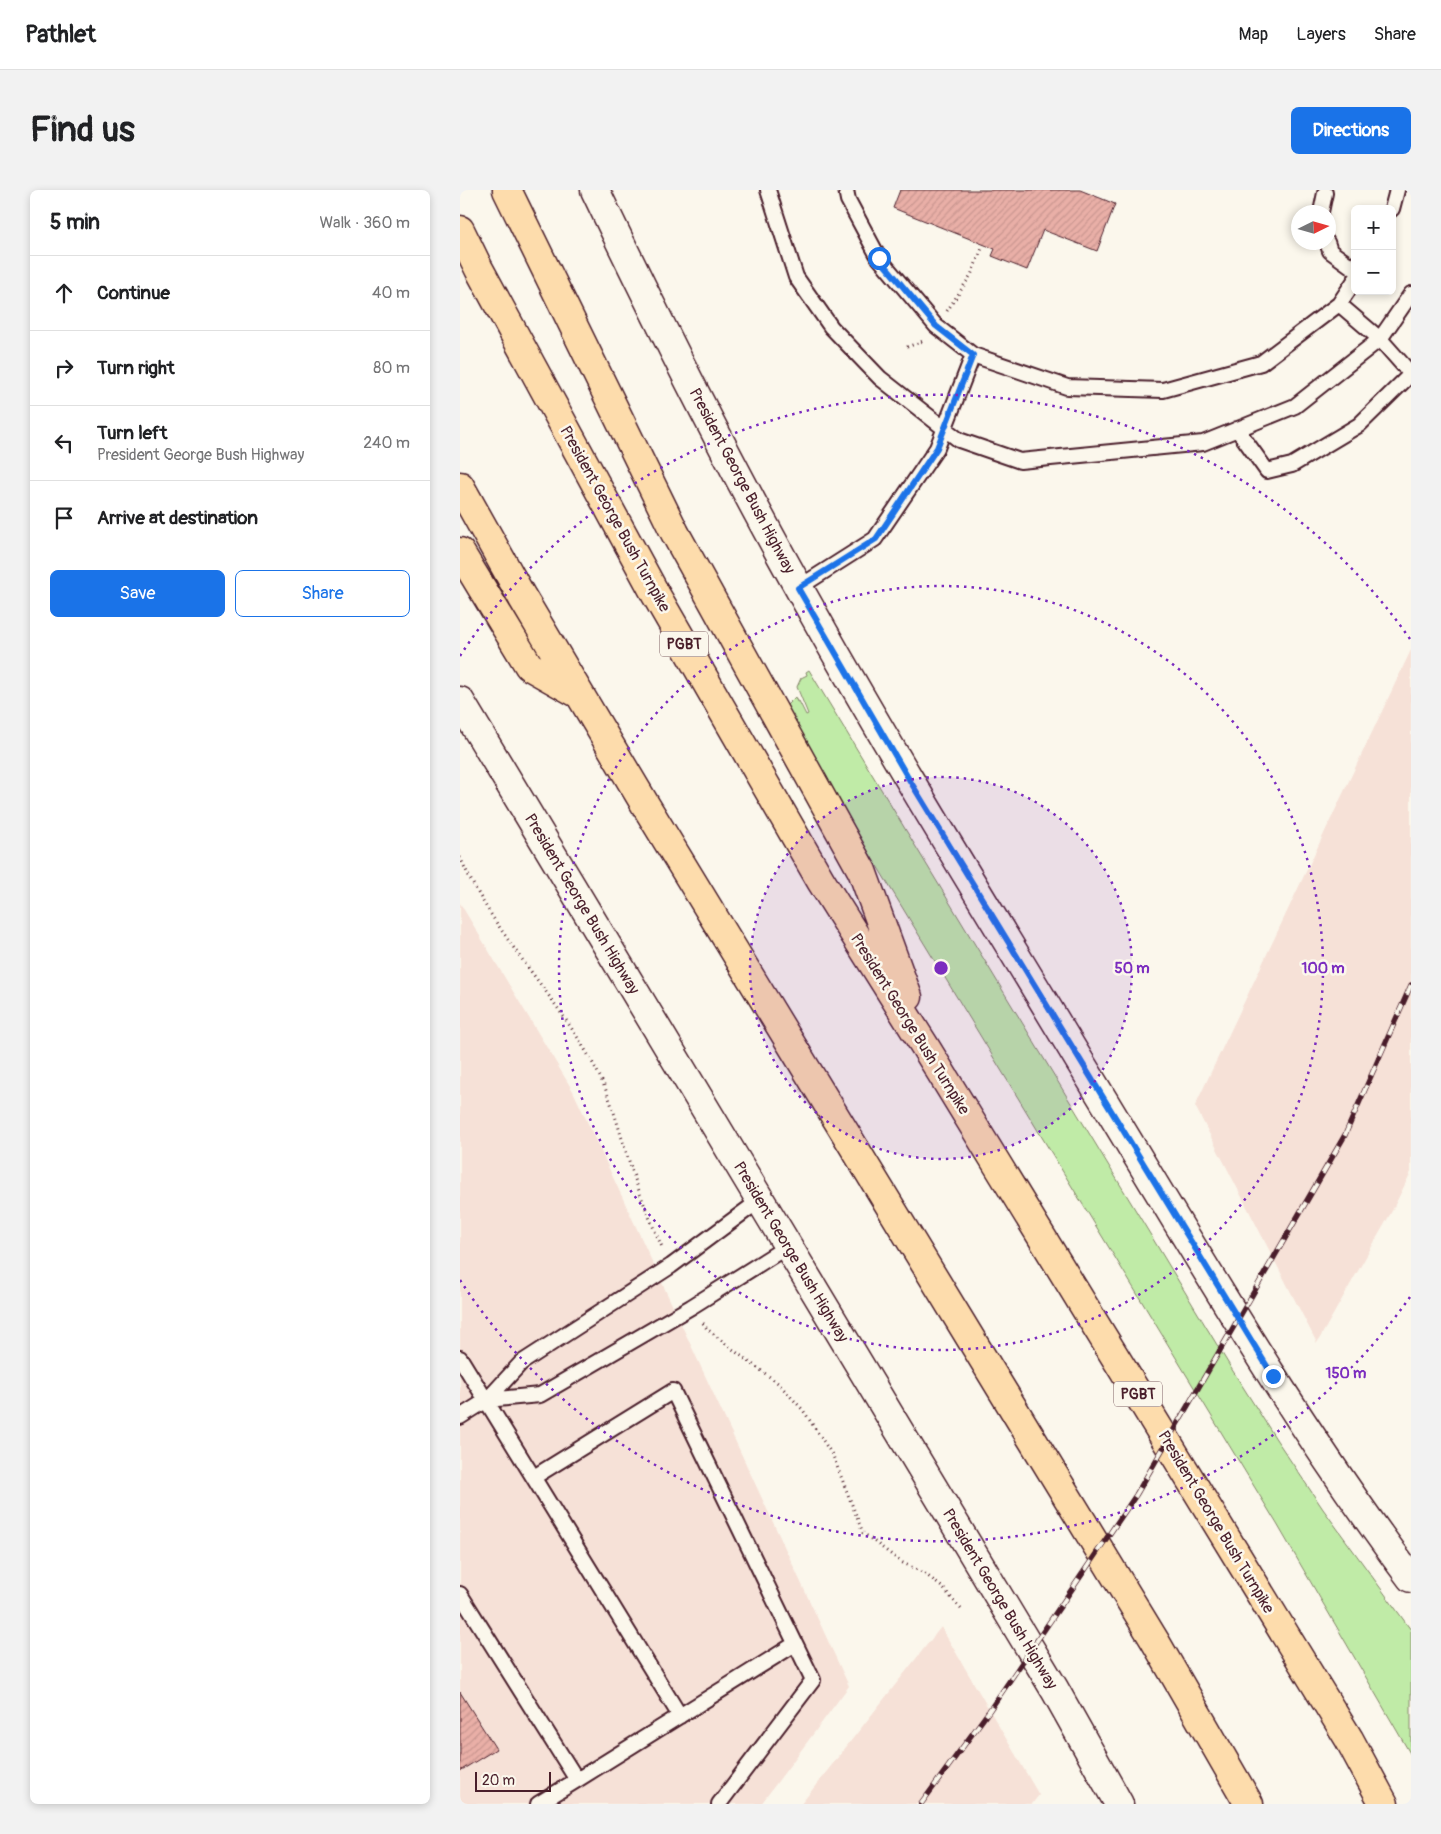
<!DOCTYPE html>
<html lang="en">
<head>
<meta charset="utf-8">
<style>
  :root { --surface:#fff; --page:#f2f2f2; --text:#202124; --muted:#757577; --line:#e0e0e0; --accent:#1a73e8 }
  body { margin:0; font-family:Pangolin,sans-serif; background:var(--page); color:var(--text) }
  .controls { position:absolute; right:15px; top:15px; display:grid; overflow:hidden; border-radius:8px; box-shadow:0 2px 8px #0003 }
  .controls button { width:45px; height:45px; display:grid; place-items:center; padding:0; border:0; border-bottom:1px solid var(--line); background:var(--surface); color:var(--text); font:25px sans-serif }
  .compass { position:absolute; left:831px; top:15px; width:45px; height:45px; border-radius:50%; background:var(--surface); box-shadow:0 2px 8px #0003; rotate:85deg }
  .scale { position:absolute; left:15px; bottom:12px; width:76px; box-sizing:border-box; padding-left:5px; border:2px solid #4a1f2b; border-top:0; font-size:14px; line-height:18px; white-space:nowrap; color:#4a1f2b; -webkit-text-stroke:4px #fbf7ec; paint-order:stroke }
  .stop { position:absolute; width:15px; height:15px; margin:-11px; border:4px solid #1a73e8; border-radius:50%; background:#fff }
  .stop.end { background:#1a73e8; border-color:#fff; box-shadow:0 1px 5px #0008 }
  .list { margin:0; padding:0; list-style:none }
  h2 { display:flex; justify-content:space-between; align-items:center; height:65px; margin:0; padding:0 20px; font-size:21px }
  h2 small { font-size:16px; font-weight:400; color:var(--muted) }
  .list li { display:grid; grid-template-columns:32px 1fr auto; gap:15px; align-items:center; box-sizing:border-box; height:75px; padding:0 20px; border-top:1px solid var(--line) }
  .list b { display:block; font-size:19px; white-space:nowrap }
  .list p { margin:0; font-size:16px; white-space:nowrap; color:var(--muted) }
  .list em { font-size:16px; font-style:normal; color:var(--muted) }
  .actions { display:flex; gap:10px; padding:15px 20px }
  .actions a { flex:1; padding:11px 0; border:1px solid var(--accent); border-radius:8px; text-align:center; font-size:18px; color:var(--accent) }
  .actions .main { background:var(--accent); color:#fff }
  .icon { flex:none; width:28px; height:28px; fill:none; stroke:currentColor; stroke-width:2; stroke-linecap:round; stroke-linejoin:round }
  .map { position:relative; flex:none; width:951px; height:1614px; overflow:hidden; border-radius:8px }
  header { display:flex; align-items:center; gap:30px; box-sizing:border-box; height:70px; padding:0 25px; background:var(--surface); border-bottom:1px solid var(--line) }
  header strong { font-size:24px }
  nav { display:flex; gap:28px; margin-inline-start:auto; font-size:18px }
  .intro { display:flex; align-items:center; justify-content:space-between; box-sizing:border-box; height:120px; padding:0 30px }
  h1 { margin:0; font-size:35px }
  .button { padding:12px 22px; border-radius:8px; background:var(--accent); color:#fff; font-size:18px; font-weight:700 }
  main { display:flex; gap:30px; padding:0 30px }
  aside { flex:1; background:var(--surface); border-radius:8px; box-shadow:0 2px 8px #0003 }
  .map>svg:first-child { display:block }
</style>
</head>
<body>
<header>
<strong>Pathlet</strong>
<nav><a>Map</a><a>Layers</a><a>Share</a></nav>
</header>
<div class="intro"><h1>Find us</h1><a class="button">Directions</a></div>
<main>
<aside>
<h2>5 min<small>Walk · 360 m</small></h2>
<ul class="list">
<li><svg class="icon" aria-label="ahead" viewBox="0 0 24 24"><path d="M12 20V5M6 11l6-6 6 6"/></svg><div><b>Continue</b></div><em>40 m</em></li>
<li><svg class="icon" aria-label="right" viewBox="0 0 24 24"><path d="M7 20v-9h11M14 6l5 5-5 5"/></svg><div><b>Turn right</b></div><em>80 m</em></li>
<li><svg class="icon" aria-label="left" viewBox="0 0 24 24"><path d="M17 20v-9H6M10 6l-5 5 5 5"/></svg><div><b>Turn left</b><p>President George Bush Highway</p></div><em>240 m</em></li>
<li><svg class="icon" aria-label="arrive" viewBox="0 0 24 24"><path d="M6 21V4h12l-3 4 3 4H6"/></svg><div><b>Arrive at destination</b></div></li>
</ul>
<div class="actions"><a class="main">Save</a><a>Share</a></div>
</aside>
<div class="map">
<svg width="951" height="1614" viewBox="0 0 951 1614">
  <defs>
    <pattern id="building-hatch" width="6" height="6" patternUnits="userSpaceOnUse" patternTransform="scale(1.25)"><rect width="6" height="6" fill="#e9afa7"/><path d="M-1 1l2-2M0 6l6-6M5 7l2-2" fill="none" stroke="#c99690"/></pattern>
  </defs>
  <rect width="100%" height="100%" fill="#fbf7ec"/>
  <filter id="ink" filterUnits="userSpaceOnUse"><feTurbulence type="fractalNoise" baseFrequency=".02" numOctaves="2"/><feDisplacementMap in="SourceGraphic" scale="10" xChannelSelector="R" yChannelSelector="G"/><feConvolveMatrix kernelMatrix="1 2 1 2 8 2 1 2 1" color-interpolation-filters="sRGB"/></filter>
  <g filter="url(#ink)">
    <path fill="#f6e1d7" d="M951,460V982L932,1021L857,1153L735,916Z
      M0,713L113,901L389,1496L301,1614H0Z
      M481,1437L579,1605L572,1614H341Z"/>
    <path fill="#c0eba7" stroke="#858569" d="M349,480L771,1178L816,1249L863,1319L951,1440V1565L817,1334L380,615L325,517L335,507L337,512L339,511L346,525L348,524L337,497L341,488L347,485L346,482Z"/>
    <path fill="url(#building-hatch)" stroke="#4a1f2b" d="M440,0H620L655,14L637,61L583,40L567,80L532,66L535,59L433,18Z
      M0,1502L36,1559L0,1581Z"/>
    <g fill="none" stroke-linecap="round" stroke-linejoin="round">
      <defs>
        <path id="lane" d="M308,0L336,87L371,137L420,188L499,250L560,271L743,253L835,216L920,149L951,104
          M386,0L388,10L419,68L476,136L513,165L607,197L703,200L801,173L879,114L895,90
          M932,19L937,0
          M861,22L865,3
          M867,52L870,61L895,79
          M777,239L807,281L832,275L899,235L951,184L920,149L879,114
          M338,398L415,349L477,258L513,165
          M0,1168L220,1526
          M27,1210L80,1205L231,1117L328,1056
          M0,1227L27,1210L61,1173L211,1076L300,1010
          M74,1287L213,1201L353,1490L259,1614
          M0,1404L117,1590L78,1614
          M117,1590L335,1454"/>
        <path id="secondary" d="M135,0C204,144 275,286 354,425C438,575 530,722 619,870C726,1045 828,1224 951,1388
          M0,511L595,1500L659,1614"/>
        <path id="highway" d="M47,0L215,343L402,681L448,807
          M0,40L19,79L196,405L361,691L466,858L889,1549L924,1614
          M0,296L62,407L186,616L695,1451L789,1614
          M0,362L69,476L117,503"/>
      </defs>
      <use href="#lane" stroke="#4a1f2b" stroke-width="18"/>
      <use href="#secondary" stroke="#4a1f2b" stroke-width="31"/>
      <use href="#highway" stroke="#4a1f2b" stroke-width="31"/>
      <path stroke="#4a1f2b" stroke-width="3" stroke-dasharray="1 4" stroke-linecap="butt" d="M487,121L511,85L523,56
        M447,157L463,151
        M0,667C34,746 98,806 137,881C152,909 159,941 169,971C178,1000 190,1031 203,1059
        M243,1133L247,1139L280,1165L318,1193L343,1220L373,1266L403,1343L441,1372L464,1383L483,1398L501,1419"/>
      <use href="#lane" stroke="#fbf7ec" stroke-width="14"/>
      <use href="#secondary" stroke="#fbf7ec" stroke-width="28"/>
      <use href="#highway" stroke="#fddcac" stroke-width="28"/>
      <defs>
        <path id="rail" d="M461,1614L529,1521L676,1305L885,945L951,795"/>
      </defs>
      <use href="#rail" stroke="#4a1f2b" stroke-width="5.5"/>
      <use href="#rail" stroke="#fbf7ec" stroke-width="4" stroke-dasharray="11" stroke-linecap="butt"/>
    </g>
  </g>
  <g fill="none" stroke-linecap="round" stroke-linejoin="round" filter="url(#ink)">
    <path stroke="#1a73e8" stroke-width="6" d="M419,68L476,136L513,165L477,258L416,349L338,398L447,586L813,1186"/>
  </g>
  <circle cx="481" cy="778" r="191" fill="#7b2cbf" fill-opacity=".12"/>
  <g fill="none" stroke="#7b2cbf" stroke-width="2.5" stroke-dasharray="2.5 5">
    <circle cx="481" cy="778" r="191"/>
    <circle cx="481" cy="778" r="382"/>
    <path d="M950 1107A573 573 0 0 1 0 1090M0 466A573 573 0 0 1 950 449"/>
  </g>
  <g text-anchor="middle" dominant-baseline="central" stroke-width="5" stroke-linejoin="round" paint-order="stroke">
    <g fill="#fbf7ec" stroke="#7f6065" stroke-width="1">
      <rect x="200" y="441.5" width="48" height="25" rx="4"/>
      <rect x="654" y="1191.5" width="48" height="25" rx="4"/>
    </g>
    <g font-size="15" font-weight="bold" fill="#4a1f2b">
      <text x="224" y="454">PGBT</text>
      <text x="678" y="1204">PGBT</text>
    </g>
    <g font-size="16" fill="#4a1f2b" stroke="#fbf7ec">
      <text transform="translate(282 291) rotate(62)">President George Bush Highway</text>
      <text transform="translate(155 329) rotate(61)">President George Bush Turnpike</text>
      <text transform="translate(122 714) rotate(59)">President George Bush Highway</text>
      <text transform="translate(450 834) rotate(58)">President George Bush Turnpike</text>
      <text transform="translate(331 1062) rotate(59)">President George Bush Highway</text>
      <text transform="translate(756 1332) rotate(59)">President George Bush Turnpike</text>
      <text transform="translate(540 1409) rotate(59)">President George Bush Highway</text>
    </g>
  </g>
  <circle cx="481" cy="778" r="8" fill="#7b2cbf" stroke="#fbf7ec" stroke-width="2.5"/>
  <g font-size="15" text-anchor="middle" font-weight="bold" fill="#7b2cbf" stroke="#fbf7ec" stroke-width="5" stroke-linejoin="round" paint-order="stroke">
    <text x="672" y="783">50 m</text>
    <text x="863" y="783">100 m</text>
    <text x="886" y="1188">150 m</text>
  </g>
</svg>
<div class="controls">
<button>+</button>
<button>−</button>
</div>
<svg class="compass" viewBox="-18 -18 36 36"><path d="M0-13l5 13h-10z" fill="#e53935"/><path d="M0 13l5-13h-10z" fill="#757577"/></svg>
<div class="scale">20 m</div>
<div class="stop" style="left:419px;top:68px"></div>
<div class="stop end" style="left:813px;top:1186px"></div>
</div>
</main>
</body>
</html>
